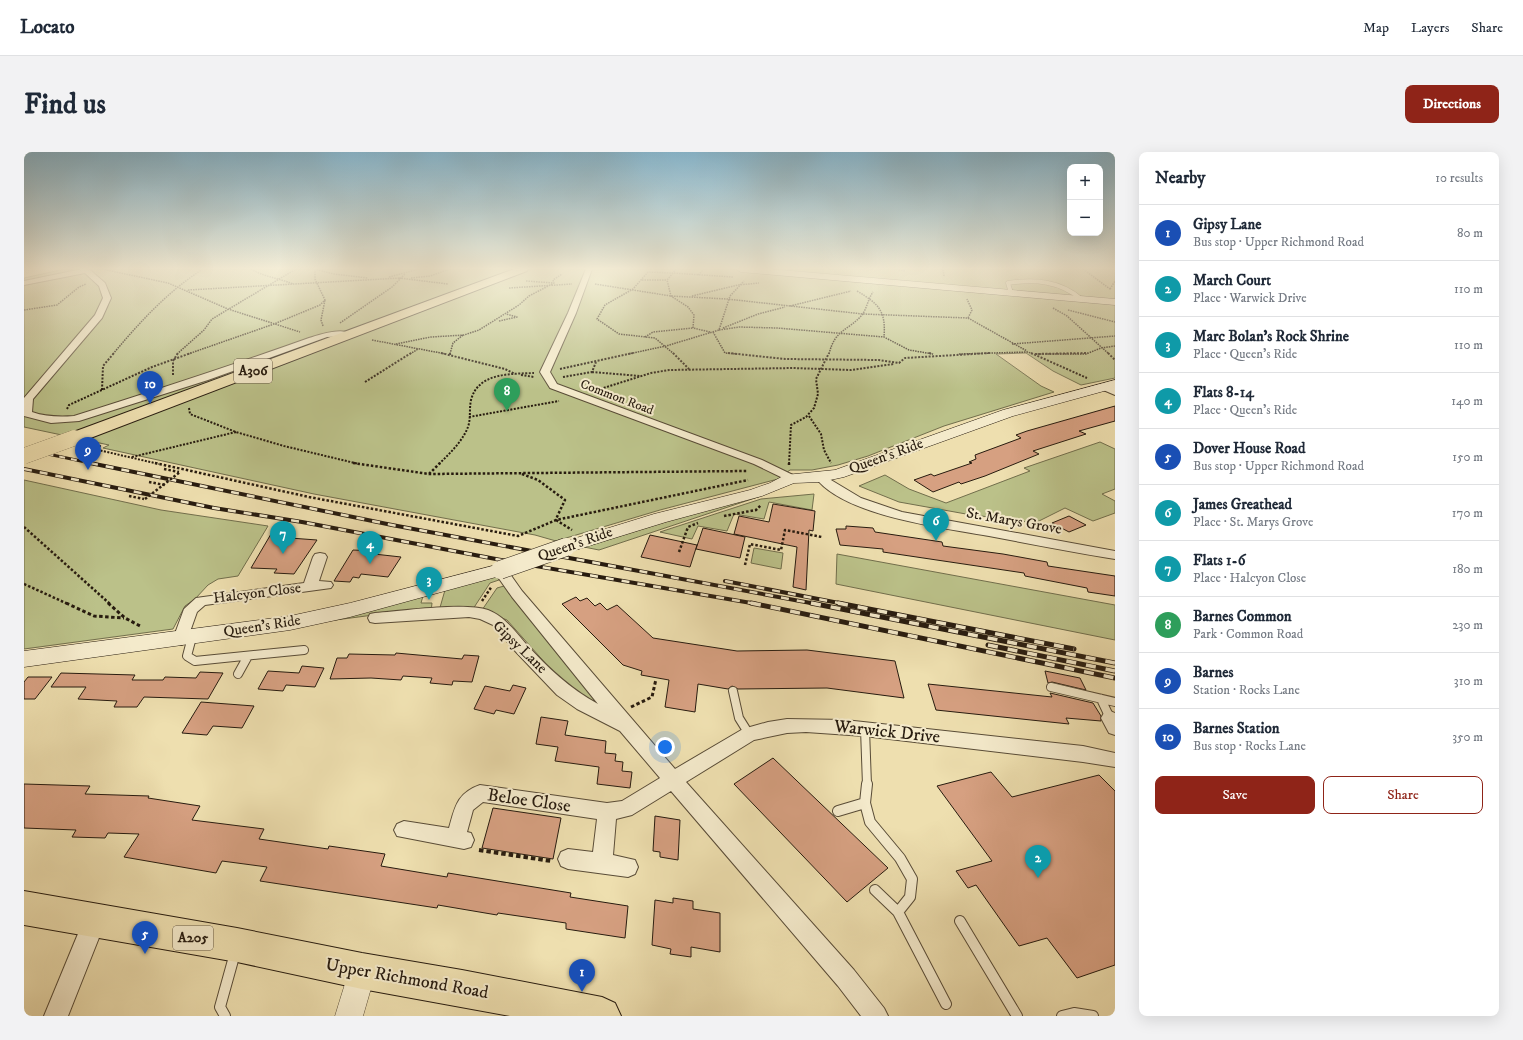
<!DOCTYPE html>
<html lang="en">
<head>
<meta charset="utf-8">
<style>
  :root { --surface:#fff; --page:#f2f2f3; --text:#1f2937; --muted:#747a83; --line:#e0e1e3; --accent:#8f2418 }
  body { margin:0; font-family:"IM FELL DW Pica",serif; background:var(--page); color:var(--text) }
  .controls { position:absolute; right:12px; top:12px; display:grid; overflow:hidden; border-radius:8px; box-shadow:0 4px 16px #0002 }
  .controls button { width:36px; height:36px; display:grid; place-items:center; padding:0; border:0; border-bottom:1px solid var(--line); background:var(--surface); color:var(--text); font:20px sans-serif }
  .you { position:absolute; left:641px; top:595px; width:14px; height:14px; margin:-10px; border:3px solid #fff; border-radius:50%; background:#1a73e8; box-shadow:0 0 0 6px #1a73e833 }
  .badge { display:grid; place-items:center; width:26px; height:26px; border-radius:50%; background:var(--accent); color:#fff; font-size:13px; font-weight:700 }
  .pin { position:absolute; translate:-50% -33px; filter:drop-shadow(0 1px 2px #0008) }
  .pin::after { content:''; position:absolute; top:21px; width:14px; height:12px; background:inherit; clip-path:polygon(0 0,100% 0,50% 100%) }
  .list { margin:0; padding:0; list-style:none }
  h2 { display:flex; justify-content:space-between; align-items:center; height:52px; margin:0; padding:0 16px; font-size:17px }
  h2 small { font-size:13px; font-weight:400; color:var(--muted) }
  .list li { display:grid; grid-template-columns:26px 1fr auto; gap:12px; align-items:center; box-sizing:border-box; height:56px; padding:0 16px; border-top:1px solid var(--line) }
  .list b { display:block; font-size:15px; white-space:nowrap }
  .list p { margin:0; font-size:13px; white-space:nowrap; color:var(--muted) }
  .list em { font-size:13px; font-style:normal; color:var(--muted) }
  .actions { display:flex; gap:8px; padding:12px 16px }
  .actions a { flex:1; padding:9px 0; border:1px solid var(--accent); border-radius:8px; text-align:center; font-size:14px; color:var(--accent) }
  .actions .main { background:var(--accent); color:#fff }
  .map { position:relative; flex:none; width:1091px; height:864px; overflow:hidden; border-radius:8px }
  header { display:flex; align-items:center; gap:24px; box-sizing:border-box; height:56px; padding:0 20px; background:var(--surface); border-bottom:1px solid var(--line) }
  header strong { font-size:19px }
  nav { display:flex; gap:22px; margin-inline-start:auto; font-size:14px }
  .intro { display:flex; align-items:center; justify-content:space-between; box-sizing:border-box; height:96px; padding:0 24px }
  h1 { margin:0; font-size:28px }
  .button { padding:10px 18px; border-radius:8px; background:var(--accent); color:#fff; font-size:14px; font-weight:700 }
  main { display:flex; gap:24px; padding:0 24px }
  aside { flex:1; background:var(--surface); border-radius:8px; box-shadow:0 4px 16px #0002 }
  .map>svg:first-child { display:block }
</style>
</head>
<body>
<header>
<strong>Locato</strong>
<nav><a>Map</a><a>Layers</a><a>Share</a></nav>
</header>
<div class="intro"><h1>Find us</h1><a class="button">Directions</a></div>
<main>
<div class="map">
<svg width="1091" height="864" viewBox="0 0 1091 864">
  <rect width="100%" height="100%" fill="#eedfaf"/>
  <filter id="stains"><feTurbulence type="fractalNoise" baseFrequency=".005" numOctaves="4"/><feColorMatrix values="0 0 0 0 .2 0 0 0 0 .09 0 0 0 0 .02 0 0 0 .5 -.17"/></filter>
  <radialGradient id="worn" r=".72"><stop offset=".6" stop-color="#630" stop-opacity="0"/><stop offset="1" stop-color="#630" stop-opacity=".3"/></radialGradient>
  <path fill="#bbc189" stroke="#716e4c" d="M41,117H1091V226L1057,233L1029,219L1002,201L972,202L1017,234L1030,240L920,274L844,304L814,313L788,318H766L754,327L636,358L532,389L511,383L290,342L79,296L85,293L0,275V126Z
    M1076,290L1091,297V337L1078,342L1091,349V361L1069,369L1041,356L1011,371L942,362L875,350L835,334L861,323L885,337L922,351L1006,319L1000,316Z
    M0,328L137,358L244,374L214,424L194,427L184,433L171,447L161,454L149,477L0,497Z
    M790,342L788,358L745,350L740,367L710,362L703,379L674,374L668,387L636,380L737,347Z
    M737,344L575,398L560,395L676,359Z
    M730,396L759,401L757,417L727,411Z
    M813,402L1091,453V488L812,432Z
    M471,423L475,428L466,431L449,457L415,459L421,438Z
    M480,434L570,544L575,556L539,531L483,468L458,458L473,436Z
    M399,444L397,451H408L407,460L357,462L304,469Z"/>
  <path fill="#d6a081" stroke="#271b0f" d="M1091,254V269L1055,279L1062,282L1009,299L1015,302L961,324L937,332L935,330L909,340L890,328L907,322L910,324L948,311L945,310L952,307L951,303L997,286L992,283L1003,279Z
    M749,352L791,359L789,379L785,378L782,438L769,435L773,395L710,382L715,364L745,370Z
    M1045,364L1062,373L1045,380L1028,371Z
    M822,374L849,376L851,380L918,390L919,394L979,402L1023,410L1024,414L1091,424V444L1064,440L1063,436L1001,424L1000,421L859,400V397L816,393L812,377H822Z
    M679,376L721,385L716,406L672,397Z
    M247,382H267L266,386L293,388L270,422L250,421L253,417L227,416Z
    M626,383L673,393L666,415L617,405Z
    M329,398L350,399V402L377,405L364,425L337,422L335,426L329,425L326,430L310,429Z
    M552,445L556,449L563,446L571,454L576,451L583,458L593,453L629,486L713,499L783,498L871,509L880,546L803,536L714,537L708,534L704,537L674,532L671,560L641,555L645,528L617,523L618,519L599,513L538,452Z
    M372,501L438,507L440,503L455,504L448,530L429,529L428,533L406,531L408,526L379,524L377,528L347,526L306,527L313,506H323L325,502L371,503Z
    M278,514L300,516L291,535L262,533L259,539L234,537L244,519L275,521Z
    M1021,519L1056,526L1062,538L1028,530L1024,531Z
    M176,520L199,521L184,547L120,545L113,555H90L93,549L54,547L62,535H27L37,521L111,523L108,528H139L141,525L172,526Z
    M4,525H28L11,547H0V530Z
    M904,532L1028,545L1026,541L1069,551L1077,564V569L1042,566L1045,572L912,558Z
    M489,533L502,536L490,562L472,558L470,562L450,557L461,534L486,539Z
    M177,550L230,554L218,576L189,574L183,583L158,581Z
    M517,565L544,569L541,583L582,589L581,601L592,602L591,609L599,610L598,619L608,620L606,636L573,632L575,615L531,609L534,595L512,592Z
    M749,606L864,716L823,750L710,632Z
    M967,620L988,645L1075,623L1091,639V813L1053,826L1023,786L995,794L952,733L944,736L932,719L968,709L913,634Z
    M0,632L66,634L61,642L125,644L124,646L176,654L168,668L240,677L235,687L304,697L305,694L361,702L357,714L423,725L424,721L547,741L546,745L604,754L601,786L542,777V771L474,761L473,763L414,753L413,756L236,729L243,715L198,709L192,721L100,705L115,682L84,681L81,686L48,685L52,678L0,676Z
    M469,656L537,666L529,707L458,696Z
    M631,664L656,668L654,708L636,705V700L629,699Z
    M649,746L669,749V757L696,761V800L667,795V805L646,802L647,797L628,793L631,748L649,751Z"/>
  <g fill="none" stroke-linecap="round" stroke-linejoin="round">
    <defs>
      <path id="service-far2" d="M987,141L984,131C1011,127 1036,129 1057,147"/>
      <path id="service-far1" d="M168,485L163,504L171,509L280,498
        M214,522L224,504
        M1027,535L1091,550
        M709,539L715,566L725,582
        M1077,547L1086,566
        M841,577L843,633"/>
      <path id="service" d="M841,651L846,670L876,706L888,727L886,745L874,760L851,738
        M814,659L841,651L843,632
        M874,760L922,852
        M936,769L993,864
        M201,864L196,855L211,801
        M1038,864L1050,861L1069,864"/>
      <path id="minor" d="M58,117H65L81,131L87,146L78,166L9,247L8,260C22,265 36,265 50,264C129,239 207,214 285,186C294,183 319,175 326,182L322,184L303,185L184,228L55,269L27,271L0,264V246L71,163L79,146L75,134L61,121L0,133V129Z
        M562,117H568L552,161L526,220L533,232L738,308L771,324L773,326L771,328H763L730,312L526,236L516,220L544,161Z
        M1080,232L1091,236V243L1077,237L1075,235Z
        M797,322L837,346L878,360L1091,399V407C1049,400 1007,392 965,384C920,376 819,364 791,325Z
        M296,401L301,402L303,405L295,429L307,430L309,433L307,436L181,453L173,460L162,491L157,493L152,491L149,487L160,457L172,446L280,431L289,405L291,402Z
        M476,414L481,415L498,439L651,617L719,577L744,570L763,567L821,568L1059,594L1091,601V615L1059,610L840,584L782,580L763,581L730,588L662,630L830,818L860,856L864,864H837L814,834L647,639L608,663L592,667L589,703L611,708L614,715L611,722L604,725L544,717L537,714L534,707L537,700L544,697L569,700L573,667L459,650L449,658L443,680L447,681L450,688L447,695L440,697L373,684L370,678L373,672L380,669L425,676C431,655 433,641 456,633L583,651L598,649L636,626L596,579L553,557L533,543L492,500L469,473L456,467L445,465L351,471L346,470L344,466L346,462L351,461C378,459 441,450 464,458C481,465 490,478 502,492C523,515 546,537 574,552L488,445L469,418L471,415Z
        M1086,559L1091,561V583L1085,581L1077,566L1080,561Z
        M71,757L79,760L82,768L44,864H20L63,760Z"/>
      <path id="tertiary" d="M338,805L348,809L352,819L339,864H311L328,809Z"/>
      <path id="secondary" d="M712,117H745L1091,147V153L717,120Z
        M1091,228V236L989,264L820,325L797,330L770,331L738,344L642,370L542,401L536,399L533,395L536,391L630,362L726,338L746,331L761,323L811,318L979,258Z
        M476,412L483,414L485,418L483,422L326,465L266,478L0,515V499L266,464L326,451Z"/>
      <path id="primary" d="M490,117H504L503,119L56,290L50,291L44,290L42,286L44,282Z"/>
      <path id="trunk" d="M0,739L213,776L338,801L438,818L578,845L591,851L597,864H486L338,837L213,810L0,773Z"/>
    </defs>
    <use href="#service-far2" stroke="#594c37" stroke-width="5"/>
    <use href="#service-far1" stroke="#594c37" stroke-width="10"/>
    <use href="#service" stroke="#594c37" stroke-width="12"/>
    <use href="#minor" stroke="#594c37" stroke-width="2"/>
    <use href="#tertiary" stroke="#594c37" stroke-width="1"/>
    <use href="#secondary" stroke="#271b0f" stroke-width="1"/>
    <use href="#primary" stroke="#271b0f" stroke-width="2"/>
    <use href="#trunk" stroke="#271b0f" stroke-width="2"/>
    <path stroke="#271b0f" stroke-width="1.5" stroke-dasharray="1.5 1" stroke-linecap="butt" d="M78,117L144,131L204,157L276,180
      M227,117C240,125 255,126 269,132
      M290,117L310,122L344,126
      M872,117L881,119
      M1059,117L1086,137L1085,138
      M674,123L679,118
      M920,124L919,118L921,117
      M365,125L395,117
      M375,126L424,132
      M387,126L406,124L426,117
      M618,128H643
      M502,129L530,131
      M571,132L647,144L703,147L839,162L944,166L948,158L943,147
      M485,136L548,132
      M1086,137L1091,129
      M164,138L376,126
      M833,139C855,152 862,159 860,185
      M668,144L714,133L735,131
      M766,154L827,139
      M1029,156L1043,164L1085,202
      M0,158L33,153L55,135L62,132
      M1044,158L1091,170
      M944,166L1003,199
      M475,169L493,165L482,162
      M316,171L368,135L381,122
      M299,174L297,168L301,148
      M699,176L734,162L761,155
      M695,178L715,175L753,176L860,185L885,198L909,202
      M686,180L669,176L670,163L664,155L647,144L643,128L649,121L709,125
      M689,180L701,201L714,202
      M621,185L629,180L669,176
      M348,188L422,202
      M372,192L407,185L440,183L455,178L495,153L505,144L530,131L529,128L538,122
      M988,192L1091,184
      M89,202C115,171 144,139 179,117
      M153,202L180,178L188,167L272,117
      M164,202L250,172L296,153L301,148L291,127V118
      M386,202L394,197
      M426,202L429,191L439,183
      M604,202L642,194L695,178L706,144L720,129
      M650,202L631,186L595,182L573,167L581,153L609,137L624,120L649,121L652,117
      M805,202C811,177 824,179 838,163C843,156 844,147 849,140
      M935,202L1004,200L1009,202
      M1011,202H1062L1077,196L1091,194"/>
    <path stroke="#271b0f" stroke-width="2" stroke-dasharray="2 1.5" stroke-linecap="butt" d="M417,201L481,217L491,222
      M649,201L665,217
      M704,201L761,207L855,208L875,211L881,206L966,201
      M905,201L909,202
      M1007,201L1063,226
      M1084,201L1091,208
      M1011,202L1064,201
      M426,203V201
      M536,217L609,201
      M568,220L616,224
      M149,223V209L154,201
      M497,223L510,225
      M539,225L568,220L572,210
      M341,230L387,201
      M78,238L79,214L90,201
      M573,238L627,221L645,218L769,216L827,218L870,212
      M165,256L166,262L212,280L260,294L335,312
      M43,257L45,253L128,215L167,201
      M785,264L797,282L800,298L807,311
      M445,265L535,249
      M72,293L76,294L70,297L135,312
      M108,305L212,280
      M415,312C426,301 438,290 444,275C447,266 445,257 447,248C454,220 488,222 510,221
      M765,312L767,273L782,265L790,256L794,242L792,227L805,201"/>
    <path stroke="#271b0f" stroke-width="2.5" stroke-dasharray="2.5 2" stroke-linecap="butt" d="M131,311L285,345L494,384L532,368L724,328
      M329,311L405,322L723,319
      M765,313V311
      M140,317L155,320
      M405,322L416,311
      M498,322L514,328L541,348L532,367
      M125,330L141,333
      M105,344L120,347
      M700,364L732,358L737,353
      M532,368L548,378
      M0,375L86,452
      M655,400L664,375L674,371
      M721,413L726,392L757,398L761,378L798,385
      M0,432L44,452
      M458,449L468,434"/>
    <path stroke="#271b0f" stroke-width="3" stroke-dasharray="3.5 2.5" stroke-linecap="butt" d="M42,451L70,464L100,466
      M84,451L101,466L118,475
      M607,555L628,545L632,527"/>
    <path stroke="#271b0f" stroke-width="4" stroke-dasharray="4.5 3" stroke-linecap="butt" d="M455,698L527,709"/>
    <use href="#service-far2" stroke="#f4eacb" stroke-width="4"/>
    <use href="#service-far1" stroke="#f4eacb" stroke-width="8"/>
    <use href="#service" stroke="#f4eacb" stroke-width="10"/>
    <use href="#minor" fill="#f4eacb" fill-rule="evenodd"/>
    <use href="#tertiary" fill="#f4eacb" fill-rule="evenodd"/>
    <use href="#secondary" fill="#f4eacb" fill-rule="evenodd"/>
    <use href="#primary" fill="#eedfaf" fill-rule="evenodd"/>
    <use href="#trunk" fill="#eedfaf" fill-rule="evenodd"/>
    <defs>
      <path id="rail-far2" d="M0,297L71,312"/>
      <path id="rail-far1" d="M66,311L368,373L792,452
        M0,317L190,356L278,370L477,408L733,452
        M701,429L820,452"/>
      <path id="rail" d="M727,451L1091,526
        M787,451L1091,511
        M814,451L1050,497
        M964,493L1091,519"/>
    </defs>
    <use href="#rail-far2" stroke="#271b0f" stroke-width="3"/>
    <use href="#rail-far1" stroke="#271b0f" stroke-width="4"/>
    <use href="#rail" stroke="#271b0f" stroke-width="5"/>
    <use href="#rail-far2" stroke="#f4eacb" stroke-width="2" stroke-dasharray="6" stroke-linecap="butt"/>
    <use href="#rail-far1" stroke="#f4eacb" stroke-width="2.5" stroke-dasharray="8" stroke-linecap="butt"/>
    <use href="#rail" stroke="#f4eacb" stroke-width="3.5" stroke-dasharray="10" stroke-linecap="butt"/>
    <defs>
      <path id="secondary-bridge" d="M476,418L542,395"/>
      <path id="primary-bridge" d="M0,304L50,286"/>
    </defs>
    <use href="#secondary-bridge" stroke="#271b0f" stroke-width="19" stroke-linecap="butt"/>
    <use href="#primary-bridge" stroke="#271b0f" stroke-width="16" stroke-linecap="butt"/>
    <path stroke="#271b0f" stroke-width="2.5" stroke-dasharray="2.5 2" stroke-linecap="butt" d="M121,347L156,320"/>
    <use href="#secondary-bridge" stroke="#f4eacb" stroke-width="18"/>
    <use href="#primary-bridge" stroke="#eedfaf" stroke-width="16"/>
  </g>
  <linearGradient id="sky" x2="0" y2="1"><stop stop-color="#88b8d0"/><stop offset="0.49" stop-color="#f7f1db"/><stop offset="1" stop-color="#f7f1db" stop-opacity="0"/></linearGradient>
  <rect width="1091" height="238" fill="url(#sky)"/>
  <g text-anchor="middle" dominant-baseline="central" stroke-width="4" stroke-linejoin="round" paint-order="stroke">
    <g font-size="13" fill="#271b0f" stroke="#f4eacb">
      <text transform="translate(593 245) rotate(21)">Common Road</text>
    </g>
    <g fill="#f4eacb" stroke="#645947" stroke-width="1">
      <rect x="210" y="207" width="38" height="24" rx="3"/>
      <rect x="149" y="774" width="40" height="24" rx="3"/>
    </g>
    <g font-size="14" font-weight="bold" fill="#271b0f">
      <text x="229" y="219">A306</text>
      <text x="169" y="786">A205</text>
    </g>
    <g font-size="15" fill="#271b0f" stroke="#f4eacb">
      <text transform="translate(862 304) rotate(-20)">Queen's Ride</text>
      <text transform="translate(990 369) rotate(10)">St. Marys Grove</text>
      <text transform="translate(551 392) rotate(-19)">Queen's Ride</text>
      <text transform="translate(233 441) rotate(-7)">Halcyon Close</text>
      <text transform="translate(238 474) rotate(-9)">Queen's Ride</text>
      <text transform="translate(496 495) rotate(44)">Gipsy Lane</text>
    </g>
    <g font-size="18" fill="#271b0f" stroke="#f4eacb">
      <text transform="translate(863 580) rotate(6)">Warwick Drive</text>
      <text transform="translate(505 649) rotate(8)">Beloe Close</text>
      <text transform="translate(383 827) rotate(10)">Upper Richmond Road</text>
    </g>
  </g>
  <rect width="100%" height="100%" filter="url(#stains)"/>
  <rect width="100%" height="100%" fill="url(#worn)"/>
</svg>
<div class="controls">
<button>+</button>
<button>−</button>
</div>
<div class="you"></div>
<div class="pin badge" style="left:558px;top:840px;background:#1a4fb4">1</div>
<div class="pin badge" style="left:1014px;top:726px;background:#0f9aa8">2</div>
<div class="pin badge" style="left:405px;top:448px;background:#0f9aa8">3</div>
<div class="pin badge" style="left:346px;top:412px;background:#0f9aa8">4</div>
<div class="pin badge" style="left:121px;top:802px;background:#1a4fb4">5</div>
<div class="pin badge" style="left:912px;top:389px;background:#0f9aa8">6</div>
<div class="pin badge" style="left:259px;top:402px;background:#0f9aa8">7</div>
<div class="pin badge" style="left:483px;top:259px;background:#2e9e5b">8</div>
<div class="pin badge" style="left:64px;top:318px;background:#1a4fb4">9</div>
<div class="pin badge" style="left:126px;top:252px;background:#1a4fb4">10</div>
</div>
<aside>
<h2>Nearby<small>10 results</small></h2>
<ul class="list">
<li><span class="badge" style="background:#1a4fb4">1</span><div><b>Gipsy Lane</b><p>Bus stop · Upper Richmond Road</p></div><em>80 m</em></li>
<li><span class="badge" style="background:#0f9aa8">2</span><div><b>March Court</b><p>Place · Warwick Drive</p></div><em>110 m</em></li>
<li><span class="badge" style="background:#0f9aa8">3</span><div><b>Marc Bolan's Rock Shrine</b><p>Place · Queen's Ride</p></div><em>110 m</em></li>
<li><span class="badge" style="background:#0f9aa8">4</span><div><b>Flats 8-14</b><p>Place · Queen's Ride</p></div><em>140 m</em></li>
<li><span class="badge" style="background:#1a4fb4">5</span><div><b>Dover House Road</b><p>Bus stop · Upper Richmond Road</p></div><em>150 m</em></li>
<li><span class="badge" style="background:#0f9aa8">6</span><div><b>James Greathead</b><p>Place · St. Marys Grove</p></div><em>170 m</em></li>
<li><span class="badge" style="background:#0f9aa8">7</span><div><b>Flats 1-6</b><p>Place · Halcyon Close</p></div><em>180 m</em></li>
<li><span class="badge" style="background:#2e9e5b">8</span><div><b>Barnes Common</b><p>Park · Common Road</p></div><em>230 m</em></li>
<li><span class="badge" style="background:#1a4fb4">9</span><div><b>Barnes</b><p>Station · Rocks Lane</p></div><em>310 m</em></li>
<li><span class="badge" style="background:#1a4fb4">10</span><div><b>Barnes Station</b><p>Bus stop · Rocks Lane</p></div><em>350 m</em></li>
</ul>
<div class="actions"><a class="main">Save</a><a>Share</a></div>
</aside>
</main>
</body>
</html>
